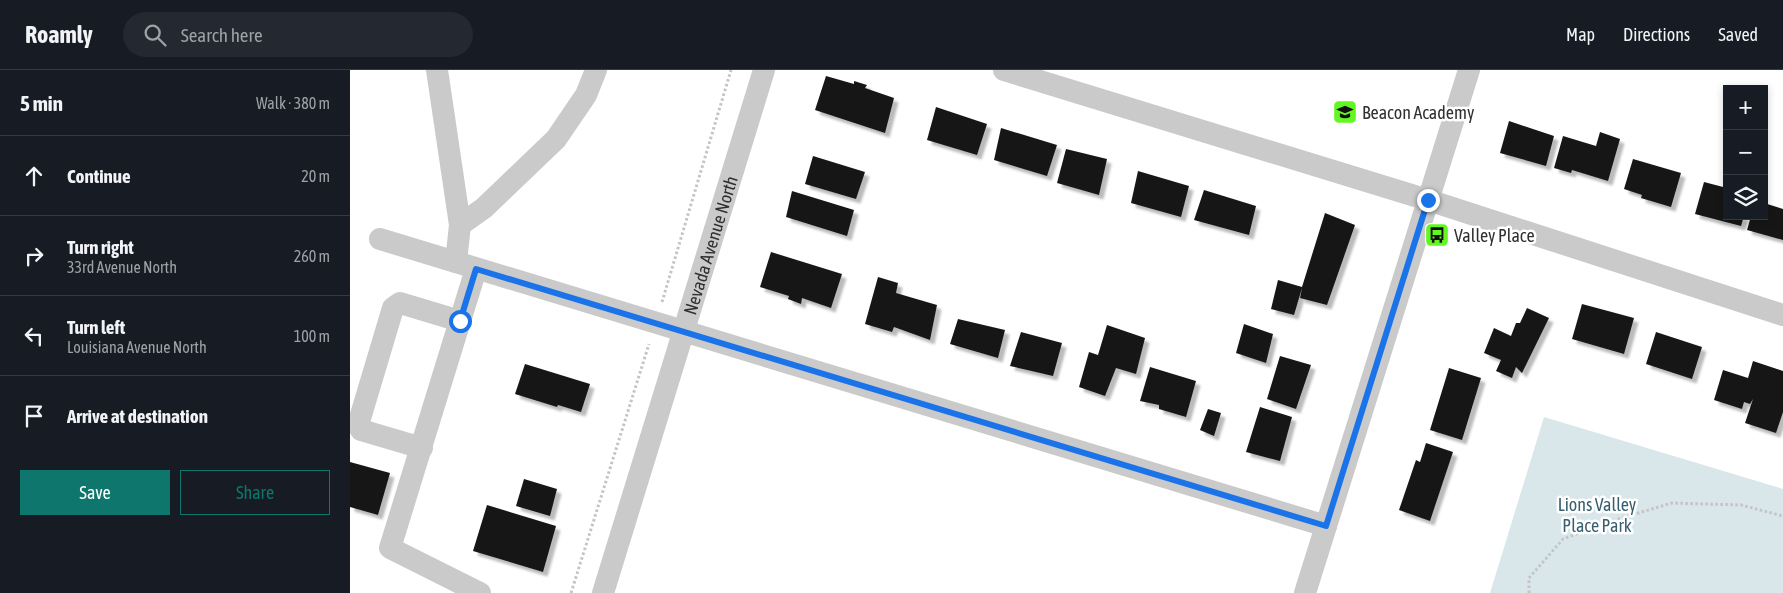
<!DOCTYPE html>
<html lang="en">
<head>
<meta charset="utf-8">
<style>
  :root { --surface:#171b24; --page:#242831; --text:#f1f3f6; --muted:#9ea1a6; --line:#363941; --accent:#0f766e }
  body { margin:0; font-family:"Asap Condensed",sans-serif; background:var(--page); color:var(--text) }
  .controls { position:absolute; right:15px; top:15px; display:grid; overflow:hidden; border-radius:0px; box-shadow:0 2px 8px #0003 }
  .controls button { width:45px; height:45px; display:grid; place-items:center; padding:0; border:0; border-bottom:1px solid var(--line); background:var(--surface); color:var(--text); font:25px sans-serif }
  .stop { position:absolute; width:15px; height:15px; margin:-11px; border:4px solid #1a73e8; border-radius:50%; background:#fff }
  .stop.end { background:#1a73e8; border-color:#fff; box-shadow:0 1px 5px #0008 }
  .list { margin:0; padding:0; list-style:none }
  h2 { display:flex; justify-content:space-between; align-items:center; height:65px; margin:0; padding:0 20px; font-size:21px }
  h2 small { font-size:16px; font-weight:400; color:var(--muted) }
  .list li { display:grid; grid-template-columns:32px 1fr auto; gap:15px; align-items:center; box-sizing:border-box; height:80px; padding:0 20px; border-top:1px solid var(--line) }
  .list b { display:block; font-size:19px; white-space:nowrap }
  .list p { margin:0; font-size:16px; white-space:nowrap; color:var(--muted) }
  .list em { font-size:16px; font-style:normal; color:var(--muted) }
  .actions { display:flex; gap:10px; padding:15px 20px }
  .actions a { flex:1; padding:11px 0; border:1px solid var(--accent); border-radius:0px; text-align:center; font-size:18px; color:var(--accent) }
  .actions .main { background:var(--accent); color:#fff }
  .icon { flex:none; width:28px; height:28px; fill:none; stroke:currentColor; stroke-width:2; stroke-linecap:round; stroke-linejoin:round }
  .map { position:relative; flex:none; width:1433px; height:523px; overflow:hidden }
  header { display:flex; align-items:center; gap:30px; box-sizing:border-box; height:70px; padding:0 25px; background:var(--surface); border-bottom:1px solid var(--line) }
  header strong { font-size:24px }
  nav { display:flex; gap:28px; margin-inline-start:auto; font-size:18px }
  .search { width:350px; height:45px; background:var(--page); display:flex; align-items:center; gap:12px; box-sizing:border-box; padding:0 18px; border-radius:28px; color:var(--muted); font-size:19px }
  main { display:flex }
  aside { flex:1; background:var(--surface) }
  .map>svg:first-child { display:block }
</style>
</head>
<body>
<header>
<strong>Roamly</strong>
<div class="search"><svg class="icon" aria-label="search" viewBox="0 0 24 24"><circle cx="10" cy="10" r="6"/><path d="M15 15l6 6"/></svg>Search here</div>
<nav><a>Map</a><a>Directions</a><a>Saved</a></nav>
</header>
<main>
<aside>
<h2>5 min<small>Walk · 380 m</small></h2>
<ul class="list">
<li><svg class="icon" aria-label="ahead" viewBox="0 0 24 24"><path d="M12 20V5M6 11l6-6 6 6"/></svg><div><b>Continue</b></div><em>20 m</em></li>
<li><svg class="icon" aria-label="right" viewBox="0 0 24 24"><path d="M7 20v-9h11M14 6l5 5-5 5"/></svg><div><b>Turn right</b><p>33rd Avenue North</p></div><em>260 m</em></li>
<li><svg class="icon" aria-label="left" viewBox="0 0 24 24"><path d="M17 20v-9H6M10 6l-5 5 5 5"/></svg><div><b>Turn left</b><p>Louisiana Avenue North</p></div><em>100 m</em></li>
<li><svg class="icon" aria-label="arrive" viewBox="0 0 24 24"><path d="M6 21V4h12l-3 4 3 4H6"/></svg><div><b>Arrive at destination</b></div></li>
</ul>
<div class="actions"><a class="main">Save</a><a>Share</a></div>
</aside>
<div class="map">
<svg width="1433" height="523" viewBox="0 0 1433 523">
  <defs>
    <filter id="shadow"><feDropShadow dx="4.5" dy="4.5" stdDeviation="1" flood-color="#0004"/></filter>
  </defs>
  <rect width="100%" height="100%" fill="#fff"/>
  <path fill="#d9e7eb" d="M1194,347L1433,419V523H1140Z"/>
  <path fill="#171717" filter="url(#shadow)" d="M476,6L504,14V11L517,15L515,18L544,28L535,63L465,40Z
    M586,37L637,54L627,85L577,70Z
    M1159,51L1204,66L1196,96L1150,83Z
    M651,58L707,75L697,106L644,90Z
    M1250,62L1270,69L1258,111L1222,100L1221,103L1204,98L1213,66L1246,76Z
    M716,79L757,89L749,125L707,113Z
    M463,86L515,102L506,129L455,114Z
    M1283,89L1331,103L1321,137L1291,128L1292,125L1274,119Z
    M788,101L839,116L831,147L781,133Z
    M1354,112L1377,118V146H1394L1391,156L1345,144Z
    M854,120L906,136L899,165L844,150Z
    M442,121L504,140L497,166L436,147Z
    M1414,133L1433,139V170L1397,160L1401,146H1414Z
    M975,143L1005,155L977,235L950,228L952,218L944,245L921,239L928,210L952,217Z
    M421,182L492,204L481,238L452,228L451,234L438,229L439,226L410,217Z
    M528,207L548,213L546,223L587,235L580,270L544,257L542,262L515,254Z
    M1232,234L1284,248L1274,284L1222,269Z
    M1177,238L1199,248L1172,303L1166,297L1162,308L1146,301L1151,290L1134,283L1144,258L1161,266L1166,253H1170Z
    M608,249L655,260L648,288L600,274Z
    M894,254L923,264L916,293L886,283Z
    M757,255L795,268L786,304L766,298L755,326L729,317L739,282L748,285Z
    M671,262L712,273L703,306L660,296Z
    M1306,262L1352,277L1342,309L1296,294Z
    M930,286L961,295L946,339L917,329Z
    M1403,291L1433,301V342L1426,363L1395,353L1403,329L1400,334L1394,332L1392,339L1364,330L1373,300L1398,308Z
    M175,294L240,314L231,342L208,335L207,337L165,324Z
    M800,297L846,311L836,347L809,339V335L790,331Z
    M1099,298L1131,308L1112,370L1080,360Z
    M910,337L942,347L930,391L896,382Z
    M858,339L871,343L864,366L850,360Z
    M1076,373L1103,382L1080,451L1049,440L1066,390L1070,392Z
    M0,392L40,403L28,445L0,437Z
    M174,409L207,419L200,446L166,436Z
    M137,435L206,456L193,502L123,481Z"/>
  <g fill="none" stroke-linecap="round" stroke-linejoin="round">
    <path stroke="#c4c4c4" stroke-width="3" stroke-dasharray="2.5 2.5" stroke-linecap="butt" d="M312,232L381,0
      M221,523L299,274
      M1179,523V508L1213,469L1258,452L1322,433L1391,435L1433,446"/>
    <g stroke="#cacaca" stroke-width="22">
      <path d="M87,0L110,155L106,192"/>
      <path d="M654,0L1078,130L1433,245"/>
      <path d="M110,155L134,138L206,69L236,25L246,0"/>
      <path d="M30,169L976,456"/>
      <path d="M126,199L40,478L130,523"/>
      <path d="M72,378L11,360L8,355L43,238L50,233L110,251"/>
      <path id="s1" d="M253,523L414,0"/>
      <path d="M955,523L1119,0"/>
    </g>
  </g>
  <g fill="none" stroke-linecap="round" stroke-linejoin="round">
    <path stroke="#1a73e8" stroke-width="6" d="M110,251L126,199L976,456L1078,130"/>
  </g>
  <defs>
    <symbol id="school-square" viewBox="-11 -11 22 22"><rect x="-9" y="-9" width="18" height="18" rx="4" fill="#62f623" stroke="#fff"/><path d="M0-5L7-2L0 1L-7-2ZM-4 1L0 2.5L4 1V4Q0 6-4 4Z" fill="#111"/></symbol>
    <symbol id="bus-square" viewBox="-11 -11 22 22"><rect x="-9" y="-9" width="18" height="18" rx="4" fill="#62f623" stroke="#fff"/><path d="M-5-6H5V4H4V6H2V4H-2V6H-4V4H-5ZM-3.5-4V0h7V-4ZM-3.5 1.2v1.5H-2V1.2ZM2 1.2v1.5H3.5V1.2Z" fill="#111"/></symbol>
  </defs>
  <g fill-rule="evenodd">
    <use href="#school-square" x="981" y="28" width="28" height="28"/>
    <use href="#bus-square" x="1073" y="151" width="28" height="28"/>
  </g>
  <g text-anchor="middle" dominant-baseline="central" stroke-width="5" stroke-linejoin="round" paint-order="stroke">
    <g font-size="18" fill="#303030" stroke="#fff" text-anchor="start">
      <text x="1012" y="42">Beacon Academy</text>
      <text x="1104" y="165">Valley Place</text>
    </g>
    <g font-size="18" fill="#303030" stroke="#fff">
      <text stroke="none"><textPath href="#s1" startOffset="364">Nevada Avenue North</textPath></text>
    </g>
    <g font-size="18" fill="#385f70" stroke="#fff">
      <text x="1247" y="434">Lions Valley<tspan x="1247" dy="21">Place Park</tspan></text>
    </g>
  </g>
</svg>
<div class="controls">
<button>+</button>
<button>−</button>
<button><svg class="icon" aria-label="layers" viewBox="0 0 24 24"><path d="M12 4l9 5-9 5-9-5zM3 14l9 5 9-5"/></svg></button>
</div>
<div class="stop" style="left:110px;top:251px"></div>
<div class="stop end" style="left:1078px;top:130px"></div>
</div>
</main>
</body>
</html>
